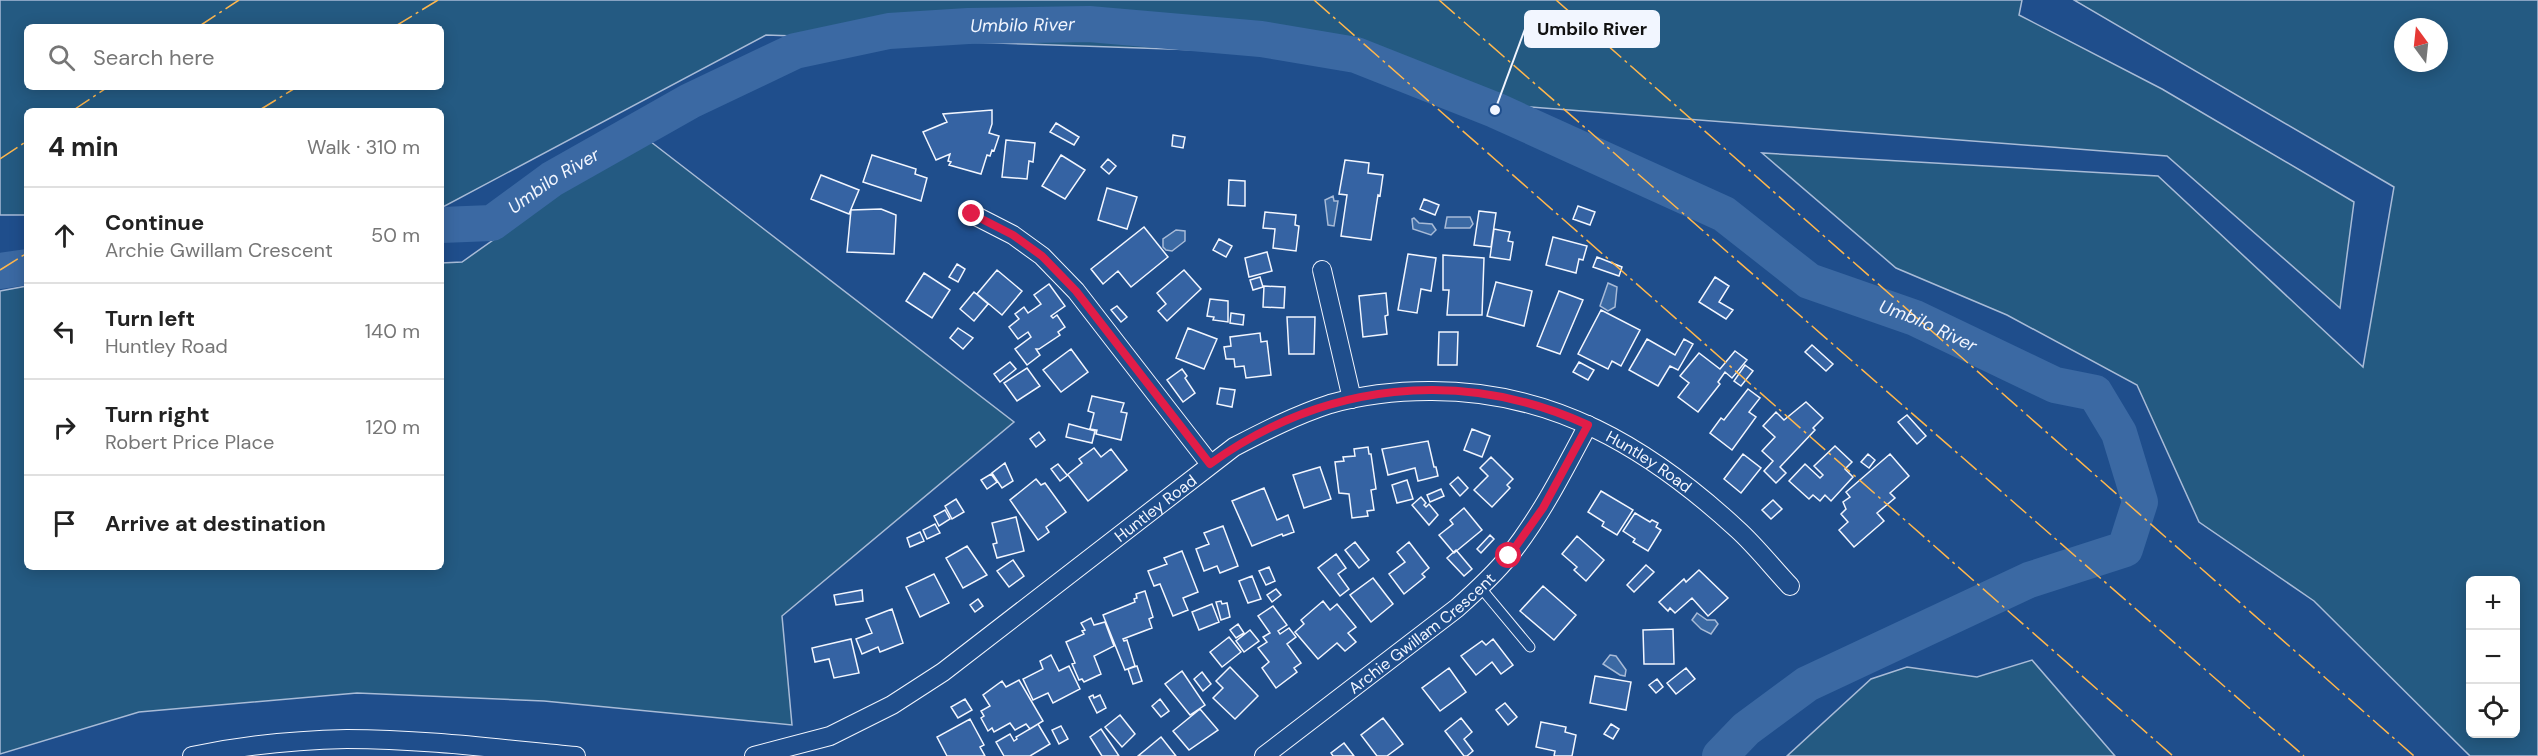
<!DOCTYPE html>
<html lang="en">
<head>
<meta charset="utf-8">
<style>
  :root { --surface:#fff; --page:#f6f6f6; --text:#222; --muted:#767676; --line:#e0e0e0 }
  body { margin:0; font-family:"DM Sans",sans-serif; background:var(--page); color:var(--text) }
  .controls { position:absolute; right:18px; bottom:18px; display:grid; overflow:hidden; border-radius:9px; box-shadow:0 3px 15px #0003 }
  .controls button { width:54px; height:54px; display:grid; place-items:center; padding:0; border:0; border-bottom:2px solid var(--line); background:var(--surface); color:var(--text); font:30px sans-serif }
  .compass { position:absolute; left:2394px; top:18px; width:54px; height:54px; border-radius:50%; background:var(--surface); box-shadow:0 3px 15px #0003; rotate:345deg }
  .stop { position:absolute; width:18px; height:18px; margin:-14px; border:4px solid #e11d48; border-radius:50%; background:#fff }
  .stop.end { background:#e11d48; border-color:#fff; box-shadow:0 2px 6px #0008 }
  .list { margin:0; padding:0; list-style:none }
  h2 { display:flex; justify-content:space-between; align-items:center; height:78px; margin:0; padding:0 24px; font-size:26px }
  h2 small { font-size:20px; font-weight:400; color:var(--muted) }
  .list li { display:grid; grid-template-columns:39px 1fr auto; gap:18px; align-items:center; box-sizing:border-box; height:96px; padding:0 24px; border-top:2px solid var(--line) }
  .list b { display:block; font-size:22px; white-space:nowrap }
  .list p { margin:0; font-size:20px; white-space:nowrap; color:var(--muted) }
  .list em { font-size:20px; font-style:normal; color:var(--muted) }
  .icon { flex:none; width:33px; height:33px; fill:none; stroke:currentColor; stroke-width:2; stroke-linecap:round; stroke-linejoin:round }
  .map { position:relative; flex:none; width:2538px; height:756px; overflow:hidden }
  .search { position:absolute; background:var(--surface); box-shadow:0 3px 15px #0003; left:24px; top:24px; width:420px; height:66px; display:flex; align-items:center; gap:15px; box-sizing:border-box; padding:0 21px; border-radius:9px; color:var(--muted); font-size:22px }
  .panel { position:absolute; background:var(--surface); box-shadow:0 3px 15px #0003; left:24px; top:108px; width:420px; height:462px; border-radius:9px }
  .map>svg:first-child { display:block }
</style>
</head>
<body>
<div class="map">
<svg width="2538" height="756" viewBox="0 0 2538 756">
  <rect width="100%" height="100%" fill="#1f4e8c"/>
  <path fill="#245a82" stroke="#a8bbd7" stroke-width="1.5" fill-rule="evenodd" d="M0,0H2022L2019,15L2162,89L2354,202L2340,308L2167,156L1493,104L1313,54L766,35L441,208V111H27V215H0ZM27,27H441V87H27Z
    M2074,0H2538V756H2470L2314,601L2199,522L2137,385L2007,315L1896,268L1762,153L2158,176L2363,367L2394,187ZM2403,27H2439V63H2403ZM2470,580H2516V734H2470Z
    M642,135L1014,422L782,616L792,725L544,701L357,693L139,712L0,754V291L27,286V567H441V263L462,262Z
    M2032,660L2115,756H1787L1871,679L1907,667L1977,677Z"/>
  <path fill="#3b69a3" stroke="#a8bbd7" stroke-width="1.5" d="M1333,196L1334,201H1338L1334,226L1328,225L1325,200Z
    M1447,217H1470L1473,224L1470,228H1445Z
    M1414,218L1419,223L1432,224L1436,230L1431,235L1413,229L1412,219Z
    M1176,230L1185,231V241L1172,251L1166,250L1163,247V239Z
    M1608,283L1617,287L1615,307L1608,311L1600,306Z
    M1697,613L1707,620H1715L1718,624L1711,634L1701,629L1692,620Z
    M1610,655L1616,656L1626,670L1625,676L1620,675L1603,664Z"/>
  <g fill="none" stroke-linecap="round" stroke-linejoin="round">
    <g stroke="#3b69a3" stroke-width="36">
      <path id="s1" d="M441,225L492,223L552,179L690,101L795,51L889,31L968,26L1089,24L1261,39L1356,55L1495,110L1724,214L1809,281L1915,318L2055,385L2095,393L2119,433L2140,502L2125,549L2029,580L1807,684L1746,729L1720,756"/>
      <path d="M0,271L27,267"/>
    </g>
  </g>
  <path fill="#3563a3" stroke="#f2f6ff" stroke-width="1.5" d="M992,110V124L989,133L999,136L994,151L992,150L990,156L987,155L981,174L949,165L951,162L948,161L950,154L936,160L923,132L947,122L943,114Z
    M1056,123L1079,137L1074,145L1050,132Z
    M1173,135L1185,137L1183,148L1172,146Z
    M1006,140L1035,143L1033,162L1029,161L1027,179L1002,177Z
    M872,155L916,169L915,174L927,178L921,201L863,182Z
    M1061,155L1085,170L1065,199L1042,186Z
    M1108,159L1116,166L1109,174L1101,167Z
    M1345,160L1369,163L1368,173L1383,175L1380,196L1378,195L1371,240L1341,236L1347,195L1339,194Z
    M821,175L859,190L849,214L811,199Z
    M1229,180L1245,181V206L1228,205Z
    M1107,188L1137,197L1127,229L1098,220Z
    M1424,199L1439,205L1435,215L1420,209Z
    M1578,206L1595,212L1590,225L1573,219Z
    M881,209L896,215L894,254L847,252L851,210Z
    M1479,211L1496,213L1491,247L1474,245Z
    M1265,212L1296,215L1295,225L1299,226L1296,251L1273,248L1275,229L1263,228Z
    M1144,227L1168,257L1131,287L1118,271L1103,284L1091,269Z
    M1494,229L1510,232L1508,241L1513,242L1510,260L1490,257Z
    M1553,237L1587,246L1583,260L1579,259L1576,273L1546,265Z
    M1219,239L1232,246L1226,257L1213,250Z
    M1267,252L1272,271L1249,277L1245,258Z
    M1408,254L1436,258L1431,291L1421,289L1417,313L1398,310Z
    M1443,255L1484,258L1482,315H1447L1449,290H1443Z
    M1597,257L1622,267L1619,276L1593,267Z
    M957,264L965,269L958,282L949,277Z
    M997,270L1022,291L1002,315L977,294Z
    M1184,270L1201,289L1167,321L1158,311L1166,304L1157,293Z
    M924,273L950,290L932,318L906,301Z
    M1260,277L1263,287L1253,290L1250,280Z
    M1715,277L1729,286L1719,302L1733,310L1726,319L1699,302Z
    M1496,282L1532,291L1524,326L1487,316Z
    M1049,284L1065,306L1051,316L1053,318L1057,315L1065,327L1058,332L1060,335L1039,349H1036L1040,355L1027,365L1015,349L1031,337L1028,332L1018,339L1009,327L1019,319L1015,314L1024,307L1028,313L1041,304L1034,295Z
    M1264,286L1285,287L1284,308L1263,307Z
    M1559,291L1583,300L1560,354L1537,346Z
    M974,292L988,304L974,321L960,309Z
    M1386,293L1388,315L1385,316L1387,334L1363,337L1359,296Z
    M1210,299L1228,301V322L1213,320L1214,317L1207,316Z
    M1117,306L1127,317L1121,322L1111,310Z
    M1601,310L1640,330L1621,366L1612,361L1608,369L1578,354Z
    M1231,313L1244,315L1243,325L1230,323Z
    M1287,317H1315L1314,354H1289Z
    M958,328L973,338L963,349L950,338Z
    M1188,328L1217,339L1204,369L1176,358Z
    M1439,332H1458L1457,365H1438Z
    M1260,333L1261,342L1267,341L1271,375L1246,378L1244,366L1235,367L1234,359H1226L1224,347L1231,346L1230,337Z
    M1647,339L1675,355L1684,339L1693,344L1678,370L1670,366L1658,386L1629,370Z
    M1812,345L1833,364L1826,371L1805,352Z
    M1071,349L1088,372L1061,392L1043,370Z
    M1735,351L1747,360L1732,378L1725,372L1718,382L1720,384L1698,412L1678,397L1689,383L1680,376L1699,353L1720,369Z
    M1010,362L1016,369L1000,382L994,374Z
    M1579,362L1594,370L1588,380L1573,372Z
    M1745,365L1753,371L1741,386L1734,381Z
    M1027,368L1040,386L1017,401L1004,383Z
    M1182,369L1187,376L1185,378L1195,393L1183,402L1167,380Z
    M1220,388L1235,390L1232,407L1217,404Z
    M1748,389L1760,398L1749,412L1756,417L1732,450L1710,433L1721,418L1724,420Z
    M1092,396L1124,403L1121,412L1127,413L1121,440L1096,434L1097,430L1090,429L1094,413L1088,411Z
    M1806,402L1823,418L1813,428L1815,430L1780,467L1786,473L1776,483L1764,471L1773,461L1762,451L1775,437L1763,426L1776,412L1784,420Z
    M1907,415L1926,436L1917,444L1898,422Z
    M1069,424L1095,431L1092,443L1066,437Z
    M1472,429L1490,436L1482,457L1464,450Z
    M1039,432L1045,440L1036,447L1030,439Z
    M1428,441L1434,467H1436L1438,476L1418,481L1415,468L1388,475L1382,449Z
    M1835,446L1852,462L1845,469L1853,477L1831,501L1825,495L1820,501L1813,495L1809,499L1789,481L1805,464L1820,478L1823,475L1814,466Z
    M1368,447L1369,454H1371L1376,489L1371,490L1374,510L1367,511L1368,516L1352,518L1349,494L1339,493L1335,462L1344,461L1343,457L1355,456L1354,449Z
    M1094,448L1101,457L1111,449L1127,470L1088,501L1068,475L1060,481L1051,469L1058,464L1067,475L1082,463L1079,459Z
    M1743,454L1761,468L1741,493L1724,479Z
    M1868,454L1875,460L1869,468L1861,462Z
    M1890,454L1909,476L1890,493L1895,498L1877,513L1884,521L1854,547L1839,530L1848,522L1841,514L1846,509L1843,502L1850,497L1846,492Z
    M1491,457L1513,479L1507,485L1510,488L1492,507L1474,490L1488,476L1480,468Z
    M1005,463L1013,481L1002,488L992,473Z
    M1320,467L1331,499L1304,508L1293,475Z
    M991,474L997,482L987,489L981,480Z
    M1458,477L1468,488L1460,496L1450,484Z
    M1036,479L1041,485L1045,483L1066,512L1046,527L1049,532L1038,540L1010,500Z
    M1407,480L1413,499L1397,503L1392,485Z
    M1264,488L1277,520L1288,515L1294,532L1283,536L1282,534L1252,546L1232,501Z
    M1441,489L1444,496L1430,502L1427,495Z
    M1601,491L1633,510L1617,535L1602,526L1604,522L1588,512Z
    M1421,497L1426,503L1424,505L1426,507L1429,504L1438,515L1429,525L1412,505Z
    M956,499L964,512L952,519L945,506Z
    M1773,500L1782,509L1771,519L1762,510Z
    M1464,508L1482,530L1454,553L1439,535L1453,524L1450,520Z
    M945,510L950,519L939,526L934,516Z
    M1635,513L1650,522L1652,520L1658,523L1656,527L1661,530L1648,551L1633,542L1635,539L1623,531Z
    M1016,517L1024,551L997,558L993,544L997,543L992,523Z
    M935,524L940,533L927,539L923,530Z
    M1223,526L1238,566L1220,573L1217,566L1204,571L1196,549L1209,544L1204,533Z
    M920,532L924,541L910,547L907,538Z
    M1490,535L1494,539L1481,553L1477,549Z
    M1577,536L1604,560L1586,581L1574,570L1577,567L1562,554Z
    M1355,542L1369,560L1359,568L1345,550Z
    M1409,542L1429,568L1422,574L1425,577L1404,594L1389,574L1405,562L1397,552Z
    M967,546L987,575L963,588L946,558Z
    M1456,550L1472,569L1464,576L1447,558Z
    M1182,551L1198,592L1183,598L1188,610L1173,616L1160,584L1154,586L1148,571L1167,564L1164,558Z
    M1336,554L1346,568L1338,574L1349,589L1340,596L1318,568Z
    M1013,560L1024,576L1009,587L997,571Z
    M1646,565L1654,572L1634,592L1627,585Z
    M1269,567L1275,581L1266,585L1259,571Z
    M1699,570L1728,598L1708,616L1692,598L1675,613L1670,608L1668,611L1659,602L1684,579L1686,582Z
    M934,574L949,603L920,617L906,587Z
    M1252,576L1261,599L1248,603L1239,581Z
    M1373,578L1393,604L1371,622L1350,595Z
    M1543,586L1576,615L1554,640L1520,611Z
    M1276,589L1281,595L1272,602L1267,595Z
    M862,590L863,601L836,605L834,595Z
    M1145,591L1153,617L1149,619L1152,628L1123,639L1124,641L1127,640L1135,666L1125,670L1103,615L1135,602L1134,599L1137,598L1136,594Z
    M978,599L983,606L975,612L970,605Z
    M1221,601L1222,604L1227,603L1230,617L1221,620L1216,602Z
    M1323,601L1330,610L1337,604L1356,627L1348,633L1356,642L1345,651L1337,643L1318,659L1295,632L1304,624L1301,620Z
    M1212,604L1219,622L1199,630L1192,612Z
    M1273,606L1287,625L1278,631L1280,634L1289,628L1296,637L1287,644L1301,663L1294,668L1297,672L1276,688L1262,668L1269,662L1258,648L1267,642L1263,637L1270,633L1258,616Z
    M892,609L903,643L880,652L878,647L862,654L856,639L872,633L866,619Z
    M1091,618L1094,625L1105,622L1114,646L1094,656L1101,674L1084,682L1082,679L1079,680L1072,664L1075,663L1066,642L1084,634L1082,631L1085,630L1081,623Z
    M1238,624L1244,633L1236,638L1230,630Z
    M1673,629L1674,664H1644L1643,630Z
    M1250,630L1259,641L1244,652L1236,641Z
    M1229,637L1241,652L1222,667L1210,652Z
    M851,639L859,673L834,678L829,659L815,662L812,648Z
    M1493,639L1513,665L1501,674L1492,662L1476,675L1461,656L1482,641L1486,645Z
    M1051,655L1059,671L1069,666L1080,689L1053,703L1048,693L1033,700L1023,679L1043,669L1040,661Z
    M1137,666L1142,681L1133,684L1128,669Z
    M1230,667L1258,696L1235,719L1213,698L1223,688L1216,681Z
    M1449,668L1466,692L1440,711L1422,688Z
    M1686,668L1695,679L1676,694L1667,683Z
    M1182,671L1205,705L1190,715L1165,684Z
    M1202,672L1211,684L1203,691L1194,679Z
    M1595,676L1631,682L1626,710L1590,703Z
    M1657,679L1663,687L1656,693L1649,685Z
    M1019,680L1043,721L1030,729L1026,724L1015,730L1010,723L994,732L992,728L988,731L981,718L984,716L981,711L990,706L983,695L1002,681L1006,687Z
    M1093,695L1094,698L1100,695L1106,708L1097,713L1089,697Z
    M965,699L972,710L958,718L951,707Z
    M1160,699L1169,711L1161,717L1152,706Z
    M1505,703L1517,717L1508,725L1496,710Z
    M1200,709L1218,730L1189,750L1173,731Z
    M1120,715L1135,734L1122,747L1105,727Z
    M1383,718L1403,744L1387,756H1377L1361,735Z
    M1461,718L1472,732L1464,739L1473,751L1467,756H1464L1445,731Z
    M970,719L984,745L980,747L985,756H947L937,737Z
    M1541,722L1566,727L1565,732L1576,735L1572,756H1554L1555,751L1536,747Z
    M1038,724L1050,744L1030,756H1004L996,742L1010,734L1014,741L1017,739L1016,737Z
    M1611,724L1619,729L1613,739L1604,734Z
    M1061,726L1068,739L1059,744L1052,730Z
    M1101,729L1119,756H1102L1090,737Z
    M1161,737L1176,756H1138Z
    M1344,743L1354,756H1333L1331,753Z"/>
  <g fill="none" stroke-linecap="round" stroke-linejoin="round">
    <defs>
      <path id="lane" d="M1480,587L1530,647"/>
      <g id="street">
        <path d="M972,214L1013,235L1042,256L1076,291L1210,464"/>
        <path d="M1322,270L1352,399"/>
        <path d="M192,756C240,746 298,740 347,739C423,739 501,749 576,756"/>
        <path id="s2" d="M754,756L830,736L892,705L943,672L1234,447C1265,431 1296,415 1330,404C1362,395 1396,391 1429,391C1552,390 1648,447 1737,529C1756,546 1772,567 1790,586"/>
        <path id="s3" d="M1264,756L1457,608C1475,592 1494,575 1509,556C1541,516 1564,470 1588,425"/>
      </g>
    </defs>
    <use href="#lane" stroke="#f2f6ff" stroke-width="11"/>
    <use href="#street" stroke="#f2f6ff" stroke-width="20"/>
    <use href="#lane" stroke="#1f4e8c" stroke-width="9"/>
    <use href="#street" stroke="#1f4e8c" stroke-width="18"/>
    <path stroke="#ffb74d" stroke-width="1.5" stroke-dasharray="21 4.5 3 4.5" stroke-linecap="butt" d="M1314,0L2173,756
      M1439,0L2304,756
      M1556,0L2414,756
      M198,27L239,0
      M394,27L438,0
      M72,111L108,87
      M258,111L297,87
      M0,159L27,141
      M0,270L27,253"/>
  </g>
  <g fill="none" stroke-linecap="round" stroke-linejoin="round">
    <path stroke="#e11d48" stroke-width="8" d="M972,214L1013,235L1042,256L1076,291L1210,464C1324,382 1461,367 1588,425L1543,508L1509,556"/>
  </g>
  <g text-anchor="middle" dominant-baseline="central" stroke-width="4.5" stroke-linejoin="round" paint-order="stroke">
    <g font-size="16" fill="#f2f6ff" stroke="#1f4e8c">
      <text stroke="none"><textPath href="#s2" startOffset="1017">Huntley Road</textPath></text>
      <text stroke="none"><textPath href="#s2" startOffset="477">Huntley Road</textPath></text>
      <text stroke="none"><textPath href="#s3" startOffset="200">Archie Gwillam Crescent</textPath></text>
    </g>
    <g font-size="18" font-style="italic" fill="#f2f6ff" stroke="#1f4e8c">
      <text stroke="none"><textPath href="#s1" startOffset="630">Umbilo River</textPath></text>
      <text stroke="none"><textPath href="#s1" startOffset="126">Umbilo River</textPath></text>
      <text stroke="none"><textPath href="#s1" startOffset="1602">Umbilo River</textPath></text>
    </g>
  </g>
  <path fill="none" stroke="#f2f6ff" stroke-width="2" d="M1495 110L1525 29"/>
  <circle fill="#f2f6ff" stroke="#1f4e8c" stroke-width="2" cx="1495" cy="110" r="6"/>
  <rect fill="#f2f6ff" stroke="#f2f6ff" stroke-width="2" x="1525" y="11" width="134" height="36" rx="6"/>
  <g font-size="18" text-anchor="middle" font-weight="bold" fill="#111">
    <text x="1592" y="35">Umbilo River</text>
  </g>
</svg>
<div class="controls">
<button>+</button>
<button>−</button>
<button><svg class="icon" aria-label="locate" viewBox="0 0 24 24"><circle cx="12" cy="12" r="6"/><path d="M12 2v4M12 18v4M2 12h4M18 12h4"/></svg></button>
</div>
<svg class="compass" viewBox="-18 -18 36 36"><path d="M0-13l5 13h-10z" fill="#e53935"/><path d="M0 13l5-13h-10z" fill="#767676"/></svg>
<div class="stop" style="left:1509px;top:556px"></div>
<div class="stop end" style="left:972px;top:214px"></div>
<div class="search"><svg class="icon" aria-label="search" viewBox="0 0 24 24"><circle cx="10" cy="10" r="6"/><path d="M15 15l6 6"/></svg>Search here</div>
<section class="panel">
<h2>4 min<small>Walk · 310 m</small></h2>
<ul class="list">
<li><svg class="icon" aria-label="ahead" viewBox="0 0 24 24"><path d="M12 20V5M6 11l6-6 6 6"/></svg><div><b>Continue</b><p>Archie Gwillam Crescent</p></div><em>50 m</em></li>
<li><svg class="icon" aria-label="left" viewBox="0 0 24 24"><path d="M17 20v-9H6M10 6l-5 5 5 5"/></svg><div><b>Turn left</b><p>Huntley Road</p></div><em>140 m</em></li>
<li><svg class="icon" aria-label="right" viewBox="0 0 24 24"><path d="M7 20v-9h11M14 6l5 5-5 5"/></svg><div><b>Turn right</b><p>Robert Price Place</p></div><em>120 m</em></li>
<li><svg class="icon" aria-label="arrive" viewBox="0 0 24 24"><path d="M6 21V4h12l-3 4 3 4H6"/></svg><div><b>Arrive at destination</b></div></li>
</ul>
</section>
</div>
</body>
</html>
